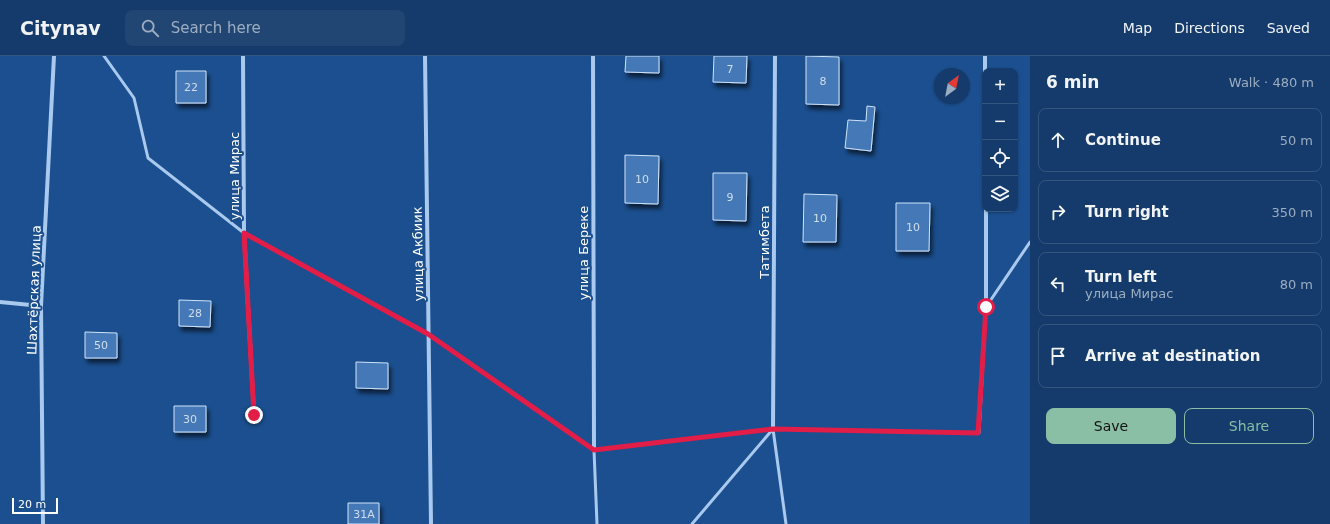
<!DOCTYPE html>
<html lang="en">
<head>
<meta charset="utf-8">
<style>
  :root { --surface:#143b6b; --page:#214673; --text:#f1f3f6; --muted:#9dadc1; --line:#33557e; --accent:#8abfa5 }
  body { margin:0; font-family:"DejaVu Sans",sans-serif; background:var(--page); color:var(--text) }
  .controls { position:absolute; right:12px; top:12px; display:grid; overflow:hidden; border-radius:8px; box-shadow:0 1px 3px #0004 }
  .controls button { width:36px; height:36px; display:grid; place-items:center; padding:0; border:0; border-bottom:1px solid var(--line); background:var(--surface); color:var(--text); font:20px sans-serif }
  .compass { position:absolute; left:934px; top:12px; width:36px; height:36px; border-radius:50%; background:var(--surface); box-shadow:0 1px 3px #0004; rotate:32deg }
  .scale { position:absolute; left:12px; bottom:10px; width:46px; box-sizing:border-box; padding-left:4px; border:2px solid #fff; border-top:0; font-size:11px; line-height:14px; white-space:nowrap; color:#fff; -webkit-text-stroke:3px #1b4f8f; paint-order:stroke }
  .stop { position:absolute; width:12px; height:12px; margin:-9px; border:3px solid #e11d48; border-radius:50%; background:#fff }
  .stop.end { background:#e11d48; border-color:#fff; box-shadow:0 1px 4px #0008 }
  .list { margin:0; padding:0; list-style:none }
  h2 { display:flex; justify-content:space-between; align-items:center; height:52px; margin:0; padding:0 16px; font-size:17px }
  h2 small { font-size:13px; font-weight:400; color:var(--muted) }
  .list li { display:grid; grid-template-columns:26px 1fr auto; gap:12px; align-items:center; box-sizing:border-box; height:64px; margin:0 8px 8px; padding:0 8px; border:1px solid var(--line); border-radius:8px }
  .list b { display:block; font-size:15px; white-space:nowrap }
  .list p { margin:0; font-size:13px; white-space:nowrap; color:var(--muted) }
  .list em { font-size:13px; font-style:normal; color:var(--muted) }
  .actions { display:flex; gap:8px; padding:12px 16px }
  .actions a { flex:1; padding:9px 0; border:1px solid var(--accent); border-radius:8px; text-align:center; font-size:14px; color:var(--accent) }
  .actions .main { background:var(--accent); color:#111 }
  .icon { flex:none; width:22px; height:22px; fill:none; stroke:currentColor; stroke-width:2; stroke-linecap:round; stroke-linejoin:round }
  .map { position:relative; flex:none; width:1030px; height:468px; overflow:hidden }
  header { display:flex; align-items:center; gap:24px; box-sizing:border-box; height:56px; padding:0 20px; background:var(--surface); border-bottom:1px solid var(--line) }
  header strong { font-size:19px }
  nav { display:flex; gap:22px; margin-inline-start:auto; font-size:14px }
  .search { width:280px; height:36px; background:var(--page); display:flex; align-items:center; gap:10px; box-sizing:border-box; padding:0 14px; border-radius:8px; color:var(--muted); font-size:15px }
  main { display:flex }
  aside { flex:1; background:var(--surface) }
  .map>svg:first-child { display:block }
</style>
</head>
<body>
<header>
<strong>Citynav</strong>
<div class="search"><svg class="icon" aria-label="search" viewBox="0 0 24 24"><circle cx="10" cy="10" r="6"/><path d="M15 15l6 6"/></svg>Search here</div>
<nav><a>Map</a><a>Directions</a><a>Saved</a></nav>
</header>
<main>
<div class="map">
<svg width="1030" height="468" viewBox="0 0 1030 468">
  <defs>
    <filter id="shadow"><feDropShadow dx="2.5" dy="4.5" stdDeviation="2" flood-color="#0009"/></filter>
  </defs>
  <rect width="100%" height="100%" fill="#1b4f8f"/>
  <path fill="#4478b7" stroke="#cfe3fa" filter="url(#shadow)" d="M626,0H659V17L625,16Z
    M714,0H747L746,27L713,26Z
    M806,0L839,1V49L806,48Z
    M176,15H206V47H176Z
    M867,50L875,51L871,95L845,92L848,64L866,65Z
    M625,99L659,100L658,148L625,147Z
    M713,117H747L746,165L713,164Z
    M804,138L837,139L836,186H803Z
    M896,147H930L929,195H896Z
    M179,244L211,245L210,271L179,270Z
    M85,276L117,277V302H85Z
    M356,306L388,307V333L356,332Z
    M174,350H206V376H174Z
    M348,447H379V468H348Z"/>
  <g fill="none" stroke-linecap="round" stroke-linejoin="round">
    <path stroke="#a9c9ee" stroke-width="3" d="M104,0L134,42L148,102L244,177L428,278L594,394
      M773,373L786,468
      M597,468L594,394L773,373L979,377L986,251L1030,186
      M692,468L773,373"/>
    <path stroke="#a9c9ee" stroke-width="4" d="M243,0L244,177L254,359
      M425,0L431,468
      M593,0L594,394
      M985,0V45
      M986,153V251
      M0,246L41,250
      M773,373L775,0
      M43,468L41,250L54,0"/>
  </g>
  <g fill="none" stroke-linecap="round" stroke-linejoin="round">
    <path stroke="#e11d48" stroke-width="5" d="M254,359L244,177L428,278L594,394L773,373L978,377L986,251"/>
  </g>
  <g text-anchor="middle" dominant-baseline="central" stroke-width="4" stroke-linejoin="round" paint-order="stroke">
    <g font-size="11" fill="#d0dded">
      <text x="730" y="13">7</text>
      <text x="823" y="25">8</text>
      <text x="191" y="31">22</text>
      <text x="642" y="123">10</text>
      <text x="730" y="141">9</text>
      <text x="820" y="162">10</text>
      <text x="913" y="171">10</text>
      <text x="195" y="257">28</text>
      <text x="101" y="289">50</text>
      <text x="190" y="363">30</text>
      <text x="364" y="458">31A</text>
    </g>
    <g font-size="13" fill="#fff" stroke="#1b4f8f">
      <text transform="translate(234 120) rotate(-90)">улица Мирас</text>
      <text transform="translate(764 186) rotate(-90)">Татимбета</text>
      <text transform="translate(583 197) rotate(-90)">улица Береке</text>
      <text transform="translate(418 198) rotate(-91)">улица Акбиик</text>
      <text transform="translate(34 234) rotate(-88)">Шахтёрская улица</text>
    </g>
  </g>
</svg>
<div class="controls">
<button>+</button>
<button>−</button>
<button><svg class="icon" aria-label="locate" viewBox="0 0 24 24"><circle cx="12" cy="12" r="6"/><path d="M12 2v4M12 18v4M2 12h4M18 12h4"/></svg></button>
<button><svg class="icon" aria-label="layers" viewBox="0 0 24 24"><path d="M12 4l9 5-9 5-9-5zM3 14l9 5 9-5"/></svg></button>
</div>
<svg class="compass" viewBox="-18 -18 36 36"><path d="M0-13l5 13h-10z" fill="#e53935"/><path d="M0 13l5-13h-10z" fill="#9dadc1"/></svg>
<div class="scale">20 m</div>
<div class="stop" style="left:986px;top:251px"></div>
<div class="stop end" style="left:254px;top:359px"></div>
</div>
<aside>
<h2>6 min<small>Walk · 480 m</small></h2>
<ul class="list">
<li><svg class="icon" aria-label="ahead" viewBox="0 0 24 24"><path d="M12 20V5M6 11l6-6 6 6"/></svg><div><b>Continue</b></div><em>50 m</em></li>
<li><svg class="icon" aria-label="right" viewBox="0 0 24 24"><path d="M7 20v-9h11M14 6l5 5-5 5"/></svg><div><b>Turn right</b></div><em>350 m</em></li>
<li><svg class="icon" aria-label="left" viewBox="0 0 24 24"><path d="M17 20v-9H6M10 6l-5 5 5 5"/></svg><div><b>Turn left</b><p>улица Мирас</p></div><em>80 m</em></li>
<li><svg class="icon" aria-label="arrive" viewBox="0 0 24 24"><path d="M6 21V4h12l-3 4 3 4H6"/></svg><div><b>Arrive at destination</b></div></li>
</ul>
<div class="actions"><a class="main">Save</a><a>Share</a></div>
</aside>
</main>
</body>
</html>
